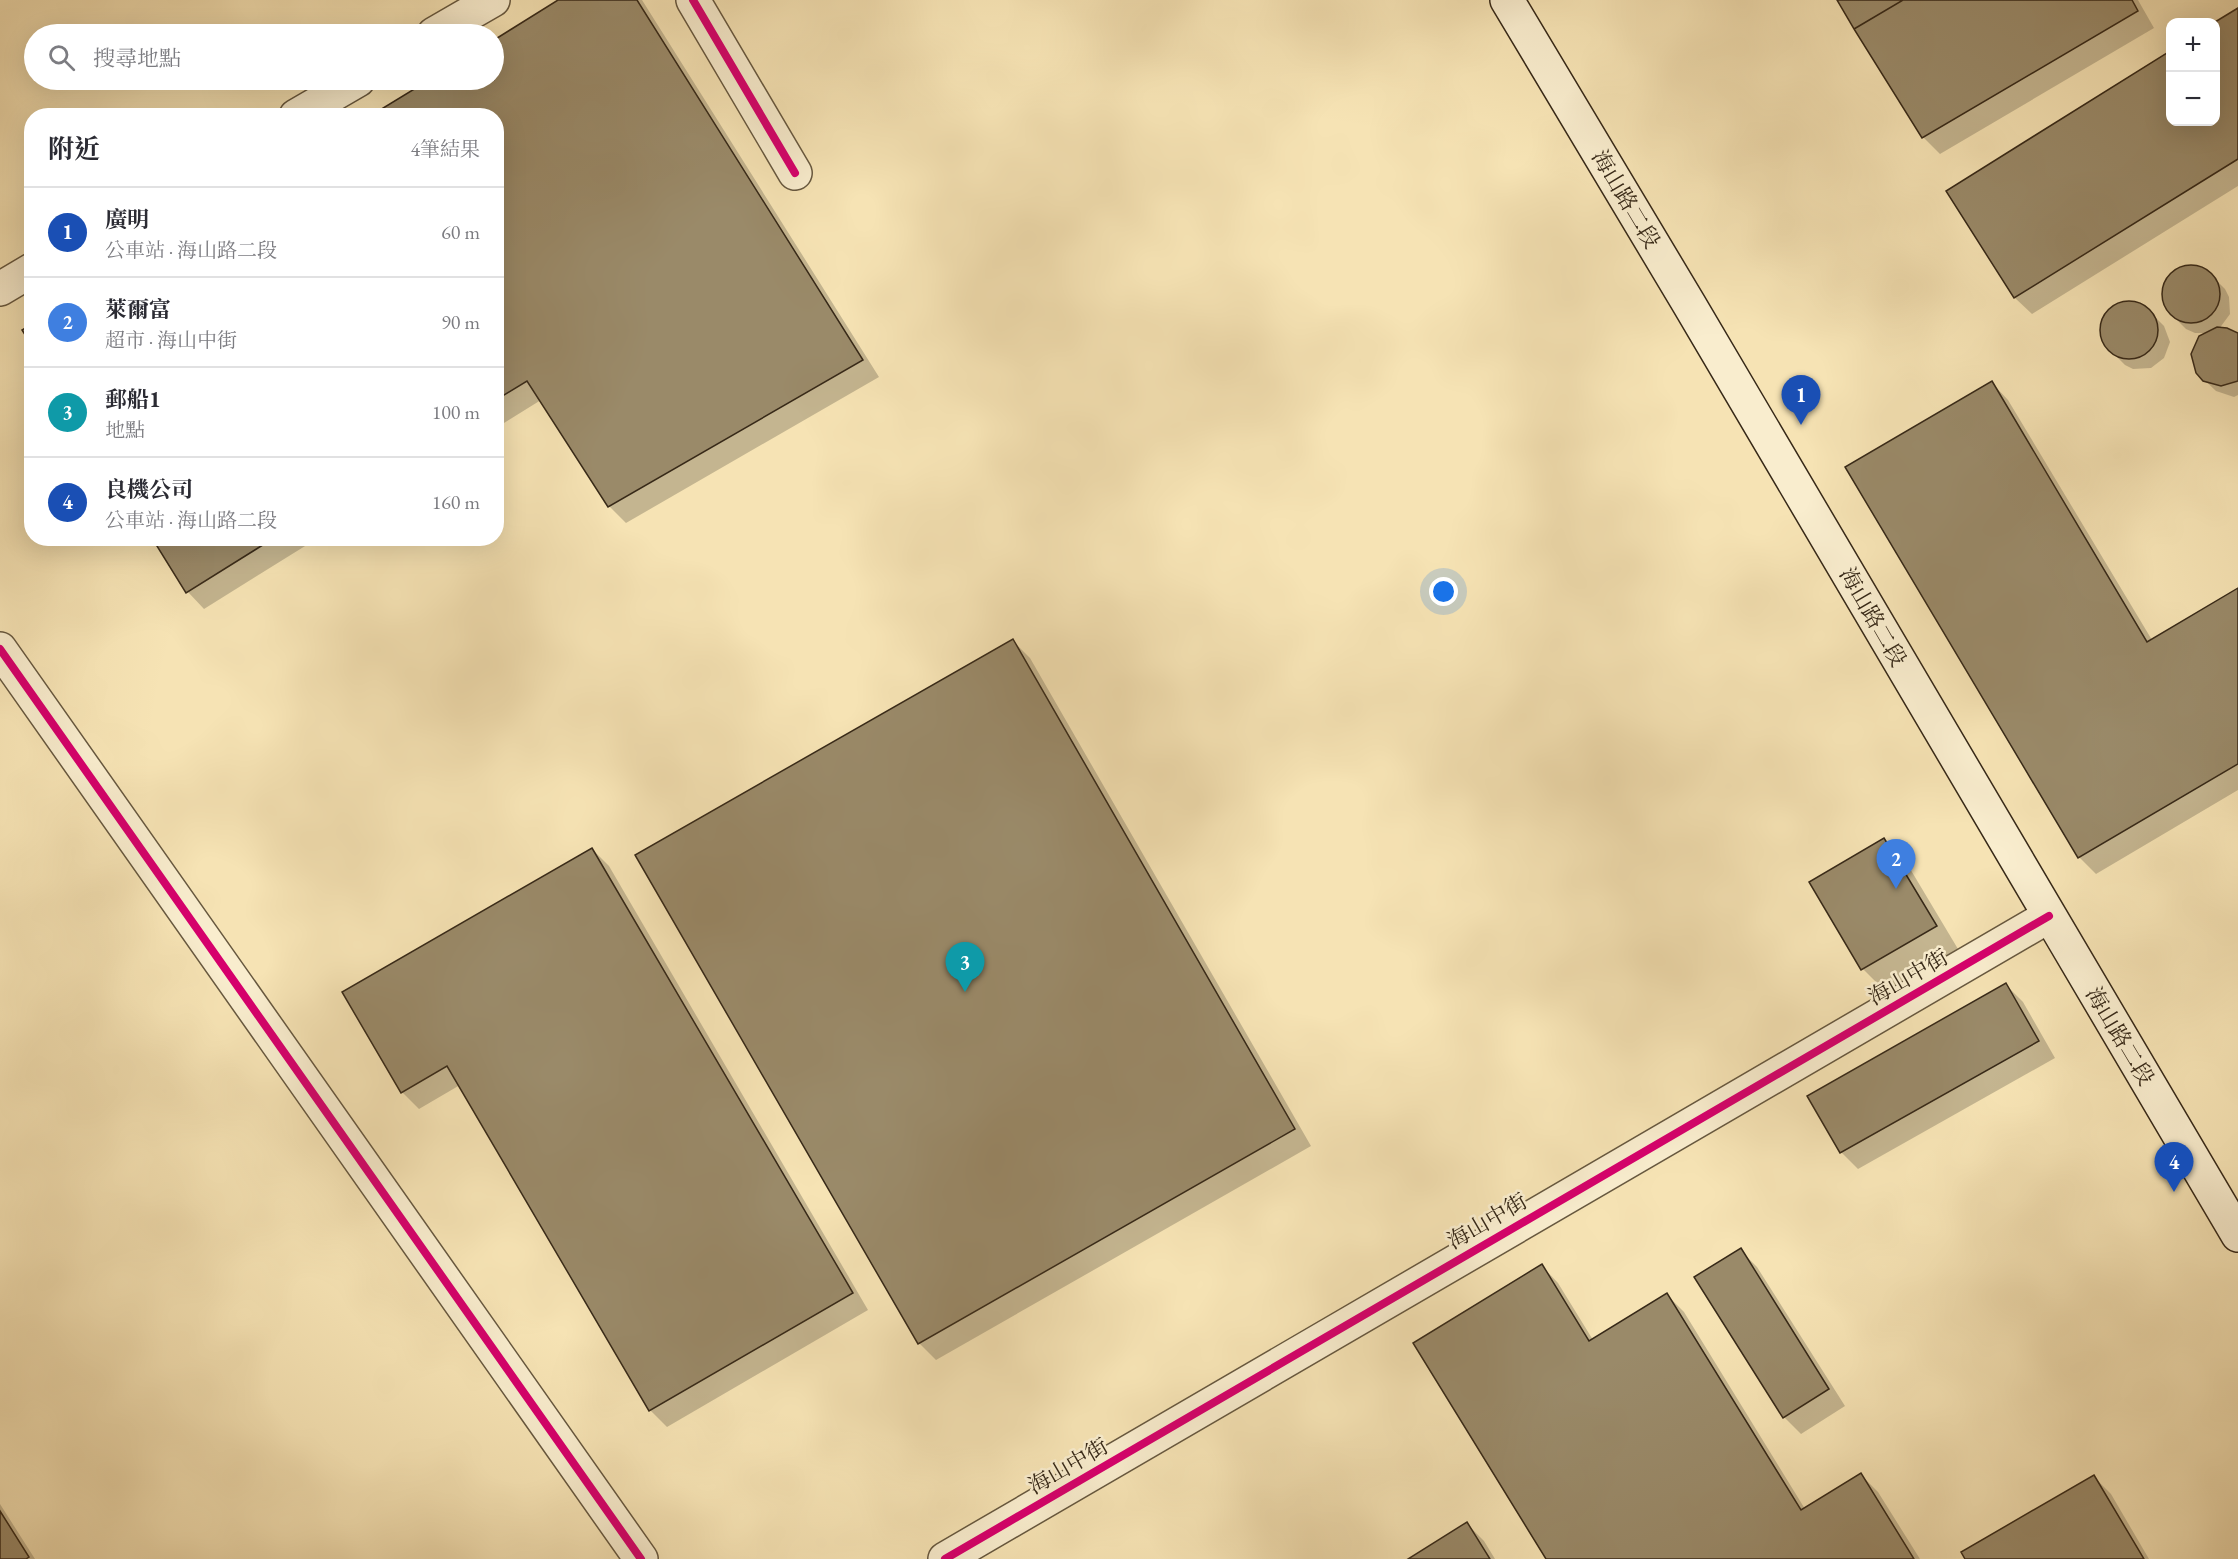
<!DOCTYPE html>
<html lang="zh-TW">
<head>
<meta charset="utf-8">
<style>
  :root { --surface:#fff; --page:#f7f7f7; --text:#2b2b33; --muted:#7c7c81; --line:#e1e1e2; --accent:#db2777 }
  body { margin:0; font-family:"EB Garamond","Noto Serif TC",serif; background:var(--page); color:var(--text) }
  .controls { position:absolute; right:18px; top:18px; display:grid; overflow:hidden; border-radius:12px; box-shadow:0 6px 24px #0002 }
  .controls button { width:54px; height:54px; display:grid; place-items:center; padding:0; border:0; border-bottom:2px solid var(--line); background:var(--surface); color:var(--text); font:30px sans-serif }
  .you { position:absolute; left:1444px; top:592px; width:21px; height:21px; margin:-15px; border:4px solid #fff; border-radius:50%; background:#1a73e8; box-shadow:0 0 0 9px #1a73e833 }
  .badge { display:grid; place-items:center; width:39px; height:39px; border-radius:50%; background:var(--accent); color:#fff; font-size:20px; font-weight:700 }
  .pin { position:absolute; translate:-50% -50px; filter:drop-shadow(0 2px 3px #0008) }
  .pin::after { content:''; position:absolute; top:32px; width:21px; height:18px; background:inherit; clip-path:polygon(0 0,100% 0,50% 100%) }
  .list { margin:0; padding:0; list-style:none }
  h2 { display:flex; justify-content:space-between; align-items:center; height:78px; margin:0; padding:0 24px; font-size:26px }
  h2 small { font-size:20px; font-weight:400; color:var(--muted) }
  .list li { display:grid; grid-template-columns:39px 1fr auto; gap:18px; align-items:center; box-sizing:border-box; height:90px; padding:0 24px; border-top:2px solid var(--line) }
  .list b { display:block; font-size:22px; white-space:nowrap }
  .list p { margin:0; font-size:20px; white-space:nowrap; color:var(--muted) }
  .list em { font-size:20px; font-style:normal; color:var(--muted) }
  .icon { flex:none; width:33px; height:33px; fill:none; stroke:currentColor; stroke-width:2; stroke-linecap:round; stroke-linejoin:round }
  .map { position:relative; flex:none; width:2238px; height:1559px; overflow:hidden }
  .search { position:absolute; background:var(--surface); box-shadow:0 6px 24px #0002; left:24px; top:24px; width:480px; height:66px; display:flex; align-items:center; gap:15px; box-sizing:border-box; padding:0 21px; border-radius:33px; color:var(--muted); font-size:22px }
  .panel { position:absolute; background:var(--surface); box-shadow:0 6px 24px #0002; left:24px; top:108px; width:480px; height:438px; border-radius:24px }
  .map>svg:first-child { display:block }
</style>
</head>
<body>
<div class="map">
<svg width="2238" height="1559" viewBox="0 0 2238 1559">
  <rect width="100%" height="100%" fill="#f6e3b4"/>
  <filter id="stains"><feTurbulence type="fractalNoise" baseFrequency=".00333" numOctaves="4"/><feColorMatrix values="0 0 0 0 .2 0 0 0 0 .09 0 0 0 0 .02 0 0 0 .5 -.17"/></filter>
  <radialGradient id="worn" r=".72"><stop offset=".6" stop-color="#630" stop-opacity="0"/><stop offset="1" stop-color="#630" stop-opacity=".3"/></radialGradient>
  <path fill="#0003" d="M561,0H642L879,377L626,523L609,506L541,400L496,428V116H373L432,80H494V41Z
    M1839,0H2138L2154,28L1940,154L1923,137Z
    M2238,10V186L2032,314L2015,298L1948,191L2170,52V122H2216V24Z
    M2187,266H2197L2213,277L2225,289L2229,297L2230,314L2219,329L2238,335V395L2234,397L2216,391L2197,373L2210,333H2195L2186,329L2167,310L2162,291L2171,274Z
    M2126,302H2136L2145,307L2164,326L2170,342L2164,358L2151,368L2133,369L2125,365L2106,346L2102,337L2103,318L2109,310Z
    M1992,383L2008,400L2152,640L2238,589V790L2096,874L2079,857Z
    M154,538H318L204,609L188,592Z
    M1013,641L1030,658L1311,1146L936,1360L919,1343Z
    M1884,840L1906,862L1958,949L1885,991L1863,969L1812,882Z
    M592,849L609,866L868,1310L667,1427L650,1410L460,1085L419,1109L402,1092Z
    M2006,985L2023,1002L2055,1058L1858,1169L1841,1152L1810,1097Z
    M1740,1250L1757,1267L1845,1406L1801,1434L1784,1417Z
    M1542,1266L1558,1283L1593,1340L1667,1295L1684,1312L1805,1509L1861,1475L1878,1492L1920,1559H1548Z
    M2094,1477L2111,1494L2149,1559H1967Z
    M0,1504L35,1559H0Z
    M1467,1524L1484,1541L1495,1559H1411Z"/>
  <path fill="#9a8a69" stroke="#372918" stroke-width="1.5" d="M558,0H637L863,360L608,507L527,381L496,400V116H370L429,80H494V40Z
    M1837,0H1903L1854,29Z
    M1903,0H2132L2138,11L1922,138L1854,29Z
    M2238,8V159L2014,298L1946,191L2170,51V122H2216L2215,22Z
    M2162 294a29 29 0 1 1 58 0a29 29 0 1 1-58 0Z
    M2100 330a29 29 0 1 1 58 0a29 29 0 1 1-58 0Z
    M32,324V346L22,330Z
    M2217,327L2227,328L2238,333V381L2221,386L2203,381L2196,373L2191,354L2199,336Z
    M1992,381L2147,642L2238,588V764L2078,858L1845,467Z
    M152,538H274L186,593Z
    M1013,639L1295,1129L918,1344L635,855Z
    M1884,838L1937,926L1861,970L1809,882Z
    M592,848L853,1293L649,1411L447,1066L401,1093L342,992Z
    M2006,983L2039,1041L1840,1153L1807,1096Z
    M1741,1248L1829,1389L1783,1418L1694,1277Z
    M1542,1264L1589,1341L1667,1293L1801,1510L1861,1473L1914,1559H1546L1413,1343Z
    M2094,1475L2144,1559H1965L1961,1552Z
    M0,1511L29,1557L26,1559H0Z
    M1467,1522L1490,1559H1408Z"/>
  <g fill="none" stroke-linecap="round" stroke-linejoin="round">
    <defs>
      <path id="street" d="M693,0L795,173
        M434,34L493,0
        M296,116L358,80
        M0,289L32,270
        M0,649L641,1559
        M945,1559L2049,916"/>
      <path id="secondary" d="M1507,0L1689,304L2238,1235"/>
    </defs>
    <use href="#street" stroke="#67583f" stroke-width="36"/>
    <use href="#secondary" stroke="#372918" stroke-width="36"/>
    <use href="#street" stroke="#f9edce" stroke-width="33"/>
    <use href="#secondary" stroke="#f9edce" stroke-width="33"/>
    <defs>
      <path id="cycleway" d="M693,0L795,173
        M0,649L641,1559
        M945,1559L2049,916"/>
    </defs>
    <use href="#cycleway" stroke="#f9edce" stroke-width="11"/>
    <use href="#cycleway" stroke="#d6006c" stroke-width="8"/>
  </g>
  <g text-anchor="middle" dominant-baseline="central" stroke-width="5" stroke-linejoin="round" paint-order="stroke">
    <g font-size="22" fill="#372918" stroke="#f9edce">
      <text transform="translate(1626 199) rotate(59)">海山路二段</text>
      <text transform="translate(1873 617) rotate(60)">海山路二段</text>
      <text transform="translate(1908 977) rotate(-30)">海山中街</text>
      <text transform="translate(2120 1036) rotate(59)">海山路二段</text>
      <text transform="translate(1487 1221) rotate(-30)">海山中街</text>
      <text transform="translate(1068 1466) rotate(-30)">海山中街</text>
    </g>
  </g>
  <rect width="100%" height="100%" filter="url(#stains)"/>
  <rect width="100%" height="100%" fill="url(#worn)"/>
</svg>
<div class="controls">
<button>+</button>
<button>−</button>
</div>
<div class="you"></div>
<div class="pin badge" style="left:1801px;top:425px;background:#1a4fb4">1</div>
<div class="pin badge" style="left:1896px;top:889px;background:#3f7fe0">2</div>
<div class="pin badge" style="left:965px;top:992px;background:#0f9aa8">3</div>
<div class="pin badge" style="left:2174px;top:1192px;background:#1a4fb4">4</div>
<div class="search"><svg class="icon" aria-label="search" viewBox="0 0 24 24"><circle cx="10" cy="10" r="6"/><path d="M15 15l6 6"/></svg>搜尋地點</div>
<section class="panel">
<h2>附近<small>4筆結果</small></h2>
<ul class="list">
<li><span class="badge" style="background:#1a4fb4">1</span><div><b>廣明</b><p>公車站 · 海山路二段</p></div><em>60 m</em></li>
<li><span class="badge" style="background:#3f7fe0">2</span><div><b>萊爾富</b><p>超市 · 海山中街</p></div><em>90 m</em></li>
<li><span class="badge" style="background:#0f9aa8">3</span><div><b>郵船1</b><p>地點</p></div><em>100 m</em></li>
<li><span class="badge" style="background:#1a4fb4">4</span><div><b>良機公司</b><p>公車站 · 海山路二段</p></div><em>160 m</em></li>
</ul>
</section>
</div>
</body>
</html>
